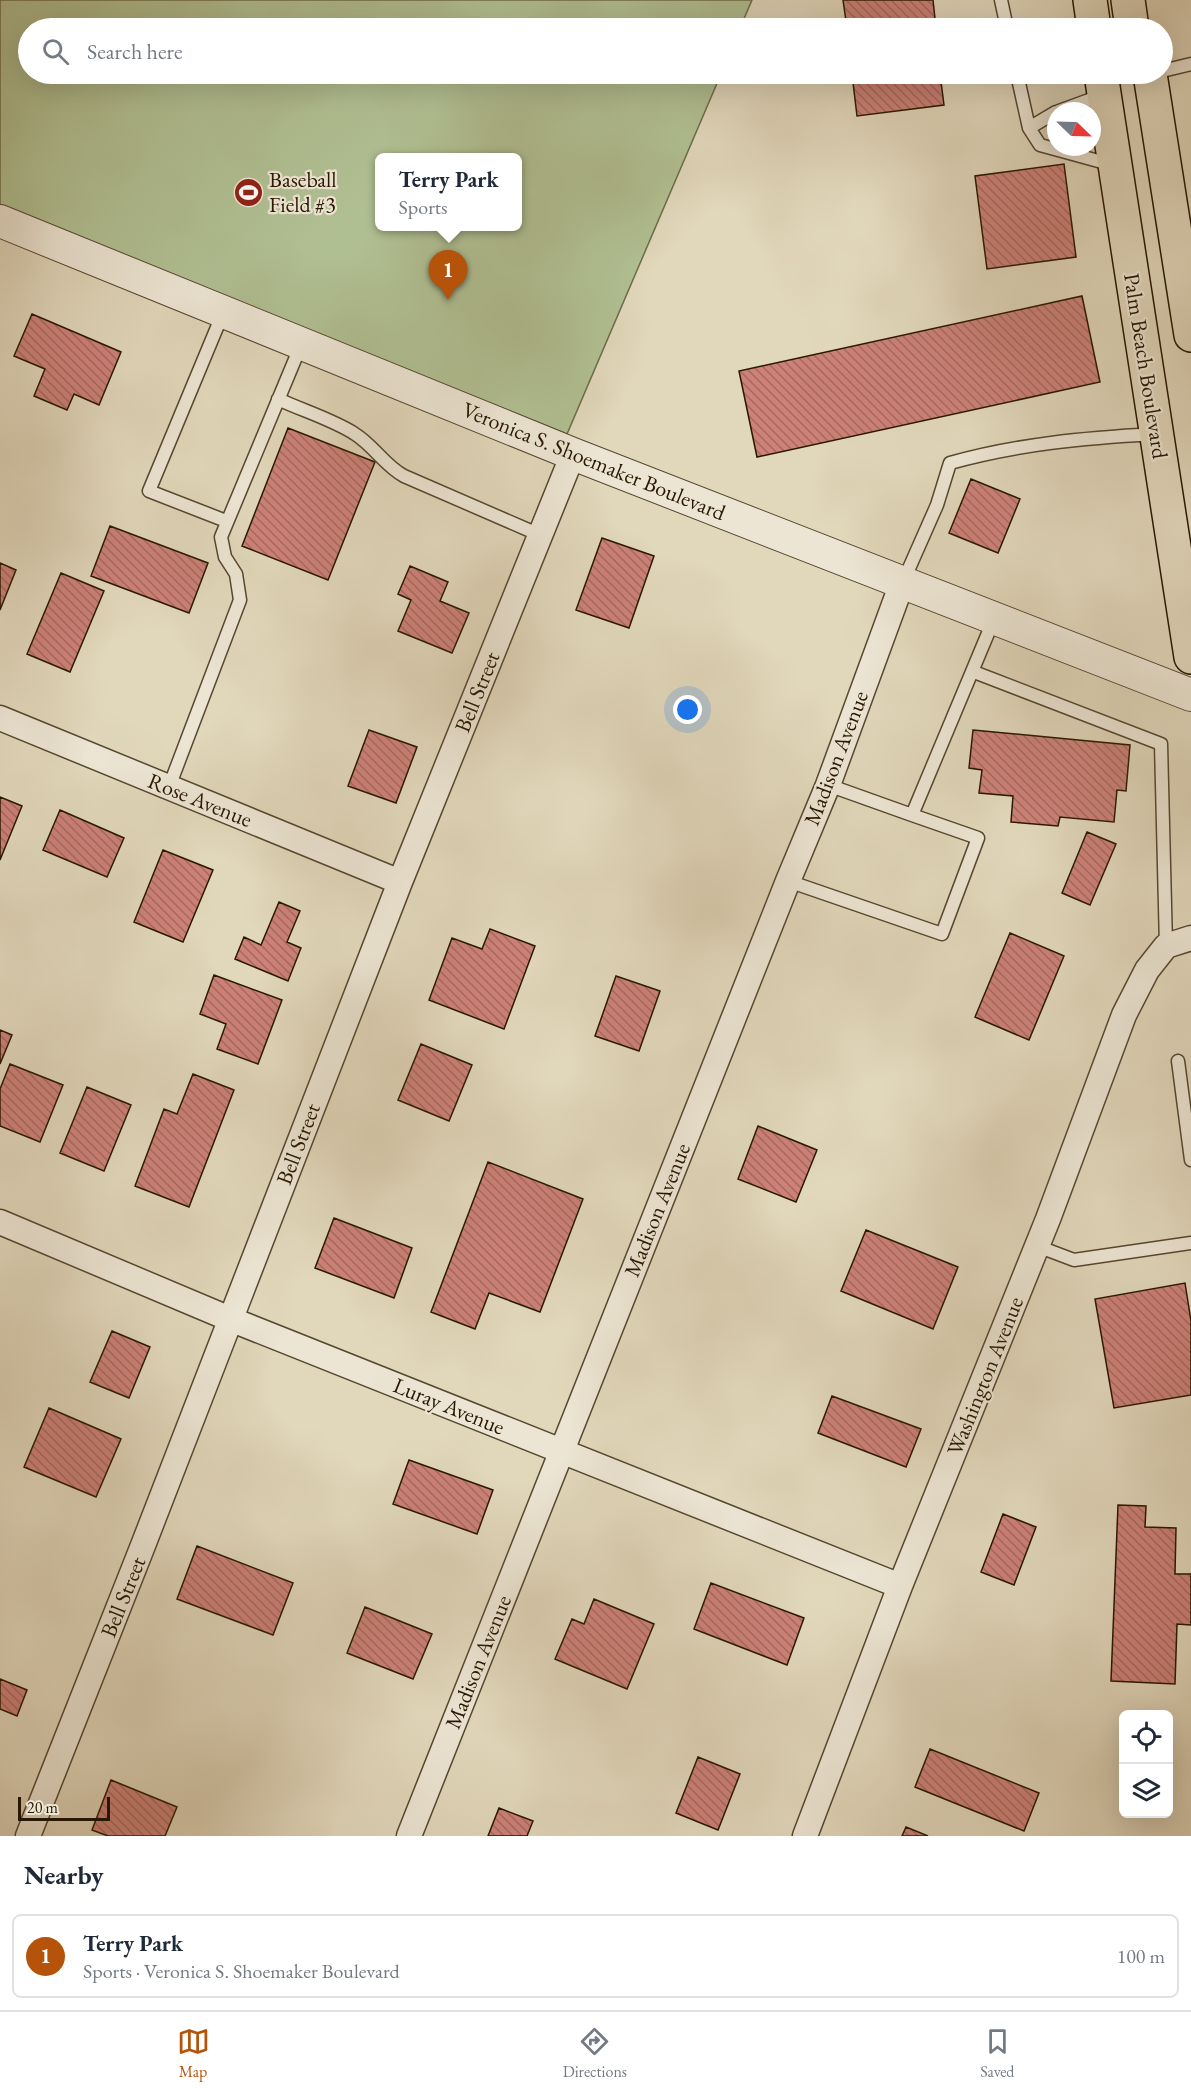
<!DOCTYPE html>
<html lang="en">
<head>
<meta charset="utf-8">
<style>
  :root { --surface:#fff; --page:#f6f6f7; --text:#1f2937; --muted:#747a83; --line:#e0e1e3; --accent:#b45309 }
  body { margin:0; font-family:"EB Garamond",serif; background:var(--page); color:var(--text) }
  .controls { position:absolute; right:18px; bottom:18px; display:grid; overflow:hidden; border-radius:9px; box-shadow:0 6px 24px #0002 }
  .controls button { width:54px; height:54px; display:grid; place-items:center; padding:0; border:0; border-bottom:2px solid var(--line); background:var(--surface); color:var(--text); font:30px sans-serif }
  .compass { position:absolute; left:1047px; top:102px; width:54px; height:54px; border-radius:50%; background:var(--surface); box-shadow:0 6px 24px #0002; rotate:113deg }
  .scale { position:absolute; left:18px; bottom:15px; width:92px; box-sizing:border-box; padding-left:6px; border:3px solid #281701; border-top:0; font-size:16px; line-height:21px; white-space:nowrap; color:#281701; -webkit-text-stroke:4px #ece5d3; paint-order:stroke }
  .you { position:absolute; left:688px; top:710px; width:21px; height:21px; margin:-15px; border:4px solid #fff; border-radius:50%; background:#1a73e8; box-shadow:0 0 0 9px #1a73e833 }
  .badge { display:grid; place-items:center; width:39px; height:39px; border-radius:50%; background:var(--accent); color:#fff; font-size:20px; font-weight:700 }
  .pin { position:absolute; translate:-50% -50px; filter:drop-shadow(0 2px 3px #0008) }
  .pin::after { content:''; position:absolute; top:32px; width:21px; height:18px; background:inherit; clip-path:polygon(0 0,100% 0,50% 100%) }
  .popup { position:absolute; left:375px; top:153px; width:147px; height:78px; box-sizing:border-box; display:grid; place-content:center; border-radius:9px; background:var(--surface); filter:drop-shadow(0 2px 4px #0005); font-size:20px; white-space:nowrap; color:var(--muted) }
  .popup b { font-size:22px; color:var(--text) }
  .popup::after { content:''; position:absolute; left:50%; top:100%; margin-left:-12px; border:12px solid transparent; border-top-color:var(--surface) }
  .list { margin:0; padding:0; list-style:none }
  h2 { display:flex; justify-content:space-between; align-items:center; height:78px; margin:0; padding:0 24px; font-size:26px }
  h2 small { font-size:20px; font-weight:400; color:var(--muted) }
  .list li { display:grid; grid-template-columns:39px 1fr auto; gap:18px; align-items:center; box-sizing:border-box; height:84px; margin:0 12px 12px; padding:0 12px; border:2px solid var(--line); border-radius:9px }
  .list b { display:block; font-size:22px; white-space:nowrap }
  .list p { margin:0; font-size:20px; white-space:nowrap; color:var(--muted) }
  .list em { font-size:20px; font-style:normal; color:var(--muted) }
  .icon { flex:none; width:33px; height:33px; fill:none; stroke:currentColor; stroke-width:2; stroke-linecap:round; stroke-linejoin:round }
  .map { position:relative; flex:none; width:1191px; height:1836px; overflow:hidden }
  .search { position:absolute; background:var(--surface); box-shadow:0 6px 24px #0002; left:18px; right:18px; top:18px; height:66px; display:flex; align-items:center; gap:15px; box-sizing:border-box; padding:0 21px; border-radius:33px; color:var(--muted); font-size:22px }
  .sheet { height:174px; background:var(--surface) }
  nav { display:flex; justify-content:space-around; align-items:center; box-sizing:border-box; height:84px; border-top:2px solid var(--line); background:var(--surface); font-size:16px; color:var(--muted) }
  nav a { display:grid; justify-items:center; gap:3px }
  nav .on { color:var(--accent) }
  .map>svg:first-child { display:block }
</style>
</head>
<body>
<div class="map">
<svg width="1191" height="1836" viewBox="0 0 1191 1836">
  <defs>
    <pattern id="building-back-hatch" width="6" height="6" patternUnits="userSpaceOnUse" patternTransform="scale(1.5)"><rect width="6" height="6" fill="#cd8178"/><path d="M-1 5l2 2M0 0l6 6M5-1l2 2" fill="none" stroke="#a66960"/></pattern>
  </defs>
  <rect width="100%" height="100%" fill="#e1d7bb"/>
  <filter id="stains"><feTurbulence type="fractalNoise" baseFrequency=".00333" numOctaves="4"/><feColorMatrix values="0 0 0 0 .2 0 0 0 0 .09 0 0 0 0 .02 0 0 0 .5 -.17"/></filter>
  <radialGradient id="worn" r=".72"><stop offset=".6" stop-color="#630" stop-opacity="0"/><stop offset="1" stop-color="#630" stop-opacity=".3"/></radialGradient>
  <path fill="#b0bf92" stroke="#6c6b4a" stroke-width="1.5" fill-rule="evenodd" d="M0,0H752L740,28H28V74H721L567,434L0,205ZM379,158H517V226H379Z"/>
  <path fill="url(#building-back-hatch)" stroke="#281701" stroke-width="1.5" d="M843,0H933L936,28H847Z
    M852,74H940L944,105L857,116Z
    M1064,164L1076,257L987,269L975,176Z
    M1082,296L1100,382L757,457L739,371Z
    M32,314L121,352L99,405L74,394L67,410L34,396L45,369L14,356Z
    M288,428L375,462L328,580L242,546Z
    M971,479L1020,499L998,553L949,533Z
    M110,526L208,563L189,613L91,576Z
    M602,538L654,556L629,628L576,610Z
    M0,563L16,570L0,610Z
    M410,566L448,582L440,601L469,613L452,653L398,631L411,600L398,594Z
    M61,573L104,591L70,672L27,654Z
    M369,730L417,747L396,803L348,786Z
    M973,730L1130,745L1126,791L1117,790L1114,822L1060,817L1058,826L1011,822L1013,796L979,793L982,770L969,768Z
    M0,797L22,806L0,860Z
    M60,810L124,838L107,877L43,850Z
    M1087,832L1116,844L1090,905L1062,893Z
    M163,850L213,870L183,942L134,922Z
    M279,902L300,911L287,942L301,948L288,981L235,959L244,937L261,945Z
    M490,929L535,946L504,1029L429,1000L452,938L482,949Z
    M1010,933L1064,956L1029,1040L975,1017Z
    M214,975L282,1000L258,1064L217,1049L226,1024L200,1014Z
    M616,976L660,991L639,1051L595,1036Z
    M0,1030L12,1035L0,1064Z
    M421,1044L472,1065L449,1121L398,1100Z
    M10,1064L63,1085L40,1142L0,1126V1089Z
    M193,1074L234,1090L189,1207L135,1186L164,1109L177,1114Z
    M87,1087L131,1105L104,1171L60,1153Z
    M758,1126L817,1150L796,1202L738,1179Z
    M488,1162L583,1199L540,1312L489,1293L475,1329L431,1312Z
    M334,1218L412,1248L394,1298L315,1268Z
    M866,1230L958,1267L933,1329L841,1291Z
    M1185,1283L1191,1321V1395L1114,1408L1095,1299Z
    M112,1331L150,1347L129,1398L90,1382Z
    M832,1396L921,1429L906,1467L818,1433Z
    M49,1408L121,1439L96,1497L24,1467Z
    M409,1460L493,1490L477,1534L393,1504Z
    M1118,1505L1146,1506L1145,1527L1176,1528L1175,1574H1191V1625L1177,1624L1175,1684L1111,1681Z
    M1003,1514L1036,1527L1014,1585L981,1572Z
    M197,1546L293,1583L273,1635L177,1599Z
    M711,1583L804,1618L787,1665L694,1629Z
    M594,1599L654,1624L627,1689L555,1659L572,1619L584,1624Z
    M365,1607L432,1634L413,1679L347,1653Z
    M0,1679L27,1690L17,1716L0,1709Z
    M930,1749L1039,1793L1024,1831L915,1787Z
    M698,1757L740,1774L718,1830L676,1813Z
    M111,1780L177,1807L165,1836H108L92,1830Z
    M499,1808L533,1821L527,1836H488Z
    M906,1827L928,1836H902Z"/>
  <g fill="none" stroke-linecap="round" stroke-linejoin="round">
    <defs>
      <path id="service" d="M1001,0L1007,28
        M1162,71L1191,64
        M1017,74L1029,128L1040,145L1113,165
        M1059,111L1103,95
        M1029,128L1056,112
        M223,313L149,491L226,521
        M278,399C301,410 334,420 355,434C374,446 385,466 404,476L540,535
        M903,582L937,505L950,463C1018,444 1084,438 1155,434
        M974,672L1161,744L1166,946
        M828,785L912,815L994,619
        M169,787L240,600L236,574L225,557L221,537L301,345
        M788,881L942,934L978,838L912,815
        M1178,1061L1191,1160
        M1037,1246L1074,1260L1191,1243"/>
      <path id="minor" d="M0,718L400,882
        M0,1222L230,1319L900,1586
        M28,1836L142,1548L400,882L573,454
        M409,1836L788,881L828,785L902,583
        M805,1836L900,1586L1048,1219L1124,1015L1147,970L1166,946L1191,938"/>
      <path id="tertiary" d="M0,221L573,454L1191,695"/>
      <path id="primary" d="M1090,0L1094,28
        M1128,0L1132,28
        M1101,74L1191,657
        M1150,74L1191,335"/>
    </defs>
    <use href="#service" stroke="#564730" stroke-width="15"/>
    <use href="#minor" stroke="#564730" stroke-width="27"/>
    <use href="#tertiary" stroke="#564730" stroke-width="34"/>
    <use href="#primary" stroke="#281701" stroke-width="36"/>
    <use href="#service" stroke="#ece5d3" stroke-width="12"/>
    <use href="#minor" stroke="#ece5d3" stroke-width="24"/>
    <use href="#tertiary" stroke="#ece5d3" stroke-width="32"/>
    <use href="#primary" stroke="#e1d7bb" stroke-width="33"/>
  </g>
  <defs>
    <symbol id="stadium-disc" viewBox="-11 -11 22 22"><circle r="9.5" fill="#8f2418" stroke="#ece5d3"/><path d="M0-5a6.5 5 0 1 0 0 10a6.5 5 0 1 0 0-10ZM-3.5-1.8h7v3.6h-7Z" fill="#fff"/></symbol>
  </defs>
  <g fill-rule="evenodd">
    <use href="#stadium-disc" x="232" y="176" width="33" height="33"/>
  </g>
  <g text-anchor="middle" dominant-baseline="central" stroke-width="4.5" stroke-linejoin="round" paint-order="stroke">
    <g font-size="22" fill="#281701" stroke="#ece5d3" text-anchor="start">
      <text x="269" y="179">Baseball<tspan x="269" dy="25">Field #3</tspan></text>
    </g>
    <g font-size="22" fill="#281701" stroke="#ece5d3">
      <text transform="translate(1146 366) rotate(81)">Palm Beach Boulevard</text>
      <text transform="translate(594 461) rotate(22)">Veronica S. Shoemaker Boulevard</text>
      <text transform="translate(477 692) rotate(-68)">Bell Street</text>
      <text transform="translate(836 758) rotate(-69)">Madison Avenue</text>
      <text transform="translate(200 800) rotate(22)">Rose Avenue</text>
      <text transform="translate(298 1144) rotate(-69)">Bell Street</text>
      <text transform="translate(657 1210) rotate(-68)">Madison Avenue</text>
      <text transform="translate(985 1376) rotate(-68)">Washington Avenue</text>
      <text transform="translate(449 1406) rotate(22)">Luray Avenue</text>
      <text transform="translate(123 1597) rotate(-68)">Bell Street</text>
      <text transform="translate(478 1662) rotate(-68)">Madison Avenue</text>
    </g>
  </g>
  <rect width="100%" height="100%" filter="url(#stains)"/>
  <rect width="100%" height="100%" fill="url(#worn)"/>
</svg>
<div class="controls">
<button><svg class="icon" aria-label="locate" viewBox="0 0 24 24"><circle cx="12" cy="12" r="6"/><path d="M12 2v4M12 18v4M2 12h4M18 12h4"/></svg></button>
<button><svg class="icon" aria-label="layers" viewBox="0 0 24 24"><path d="M12 4l9 5-9 5-9-5zM3 14l9 5 9-5"/></svg></button>
</div>
<svg class="compass" viewBox="-18 -18 36 36"><path d="M0-13l5 13h-10z" fill="#e53935"/><path d="M0 13l5-13h-10z" fill="#747a83"/></svg>
<div class="scale">20 m</div>
<div class="you"></div>
<div class="pin badge" style="left:448px;top:300px">1</div>
<div class="popup"><b>Terry Park</b>Sports</div>
<div class="search"><svg class="icon" aria-label="search" viewBox="0 0 24 24"><circle cx="10" cy="10" r="6"/><path d="M15 15l6 6"/></svg>Search here</div>
</div>
<section class="sheet">
<h2>Nearby<small></small></h2>
<ul class="list">
<li><span class="badge">1</span><div><b>Terry Park</b><p>Sports · Veronica S. Shoemaker Boulevard</p></div><em>100 m</em></li>
</ul>
</section>
<nav>
<a class="on"><svg class="icon" aria-label="map" viewBox="0 0 24 24"><path d="M3 6l6-2 6 2 6-2v14l-6 2-6-2-6 2zM9 4v14M15 6v14"/></svg>Map</a>
<a><svg class="icon" aria-label="directions" viewBox="0 0 24 24"><path d="M12 3l9 9-9 9-9-9zM9 14v-3h6M13 9l2 2-2 2"/></svg>Directions</a>
<a><svg class="icon" aria-label="saved" viewBox="0 0 24 24"><path d="M7 4h10v16l-5-4-5 4z"/></svg>Saved</a>
</nav>
</body>
</html>
